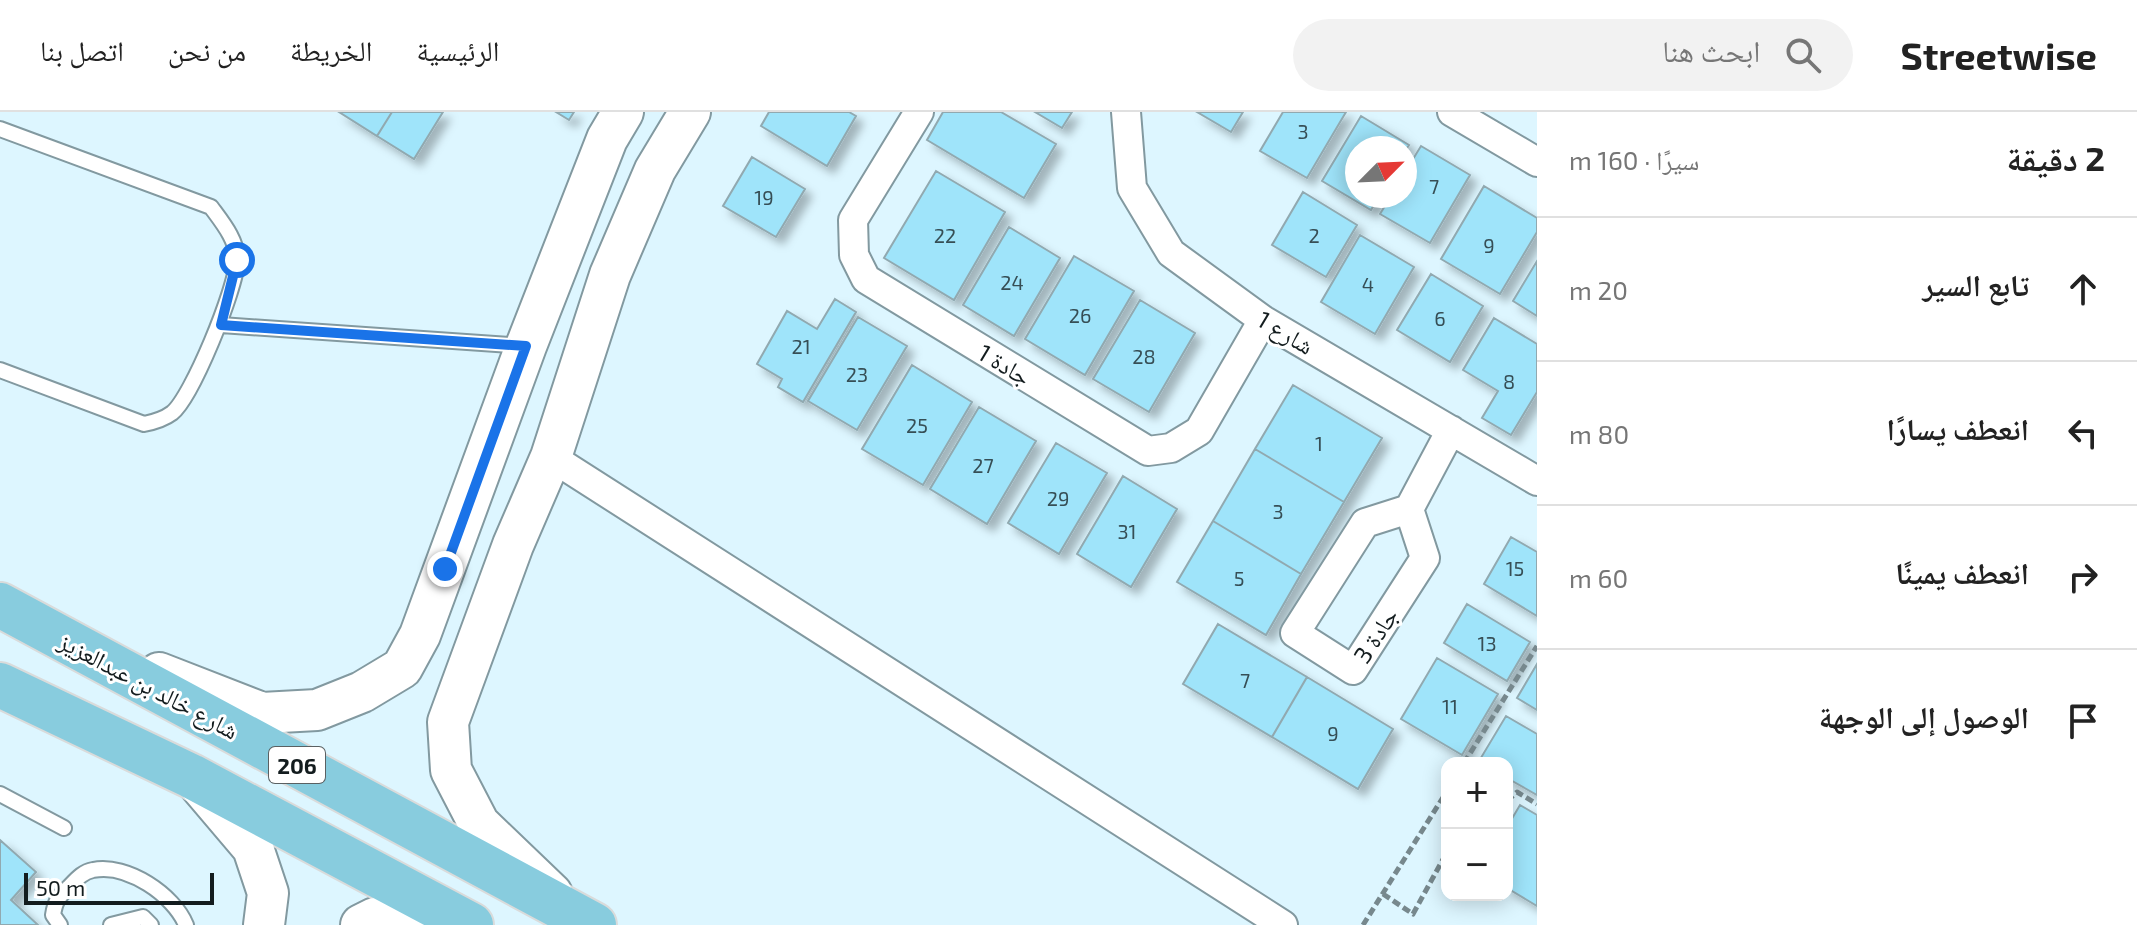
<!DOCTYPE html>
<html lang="ar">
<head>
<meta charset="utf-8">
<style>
  :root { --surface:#fff; --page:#f2f2f2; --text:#222; --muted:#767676; --line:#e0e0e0 }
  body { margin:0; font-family:"Exo 2","Noto Naskh Arabic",sans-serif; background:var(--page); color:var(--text); direction:rtl }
  .controls { position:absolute; right:24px; bottom:24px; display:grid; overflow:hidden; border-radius:16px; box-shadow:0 4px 20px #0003 }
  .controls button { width:72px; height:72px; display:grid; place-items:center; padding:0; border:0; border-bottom:2px solid var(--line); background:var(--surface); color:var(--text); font:40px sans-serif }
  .compass { position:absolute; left:1345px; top:24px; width:72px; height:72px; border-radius:50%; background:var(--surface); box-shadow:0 4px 20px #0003; rotate:66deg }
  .scale { position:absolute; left:24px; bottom:20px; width:190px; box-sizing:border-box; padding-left:8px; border:4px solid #131c1e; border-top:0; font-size:22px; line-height:28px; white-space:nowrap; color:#131c1e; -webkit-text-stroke:6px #fff; paint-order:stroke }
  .stop { position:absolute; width:24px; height:24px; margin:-18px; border:6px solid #1a73e8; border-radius:50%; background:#fff }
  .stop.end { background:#1a73e8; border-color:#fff; box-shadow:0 2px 8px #0008 }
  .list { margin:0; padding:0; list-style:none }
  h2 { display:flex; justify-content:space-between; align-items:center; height:104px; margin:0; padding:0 32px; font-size:34px }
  h2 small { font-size:26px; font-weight:400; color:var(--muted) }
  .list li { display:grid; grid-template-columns:52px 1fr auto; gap:24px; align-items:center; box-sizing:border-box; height:144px; padding:0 32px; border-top:2px solid var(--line) }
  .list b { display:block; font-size:30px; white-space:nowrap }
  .list em { font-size:26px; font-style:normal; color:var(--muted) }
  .icon { flex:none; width:44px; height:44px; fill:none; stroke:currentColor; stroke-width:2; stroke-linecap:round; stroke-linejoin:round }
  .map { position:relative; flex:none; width:1537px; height:813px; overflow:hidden; direction:ltr }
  header { display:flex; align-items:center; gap:48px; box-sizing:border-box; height:112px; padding:0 40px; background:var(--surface); border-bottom:2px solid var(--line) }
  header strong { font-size:38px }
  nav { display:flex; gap:44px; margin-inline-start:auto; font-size:28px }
  .search { width:560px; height:72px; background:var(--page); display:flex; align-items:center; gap:20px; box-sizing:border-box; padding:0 28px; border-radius:44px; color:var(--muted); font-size:30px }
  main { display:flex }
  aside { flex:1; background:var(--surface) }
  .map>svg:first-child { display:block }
</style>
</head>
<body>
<header>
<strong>Streetwise</strong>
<div class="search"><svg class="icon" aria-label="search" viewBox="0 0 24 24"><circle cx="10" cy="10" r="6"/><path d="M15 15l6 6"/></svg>ابحث هنا</div>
<nav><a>الرئيسية</a><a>الخريطة</a><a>من نحن</a><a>اتصل بنا</a></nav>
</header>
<main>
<aside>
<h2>2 دقيقة<small>سيرًا · 160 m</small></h2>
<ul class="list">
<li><svg class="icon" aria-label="ahead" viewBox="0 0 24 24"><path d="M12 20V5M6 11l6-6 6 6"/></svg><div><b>تابع السير</b></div><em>20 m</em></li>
<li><svg class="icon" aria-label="left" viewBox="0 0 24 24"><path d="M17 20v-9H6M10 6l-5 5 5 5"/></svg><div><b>انعطف يسارًا</b></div><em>80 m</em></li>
<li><svg class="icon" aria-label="right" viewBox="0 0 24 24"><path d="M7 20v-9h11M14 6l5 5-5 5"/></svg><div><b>انعطف يمينًا</b></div><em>60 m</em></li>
<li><svg class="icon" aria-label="arrive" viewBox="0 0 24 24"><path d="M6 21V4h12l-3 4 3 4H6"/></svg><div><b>الوصول إلى الوجهة</b></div></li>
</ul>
</aside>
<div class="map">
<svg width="1537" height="813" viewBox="0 0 1537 813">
  <defs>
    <filter id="shadow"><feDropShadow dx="7" dy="7" stdDeviation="4" flood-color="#0004"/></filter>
  </defs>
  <rect width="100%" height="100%" fill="#ddf6ff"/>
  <path fill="#9fe4fa" stroke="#91a9b0" stroke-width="2" filter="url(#shadow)" d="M339,0H392L377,24Z
    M392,0H443L414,47L377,24Z
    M556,0H574L569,8Z
    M769,0H849L856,4L827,54L761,14Z
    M943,0H1001L1056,32L1024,86L927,28Z
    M1035,0H1072L1062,16Z
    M1197,0H1243L1231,20Z
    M1283,0H1346L1307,66L1260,39Z
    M1361,4L1409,33L1405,39V36H1357V84H1379L1371,98L1322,69Z
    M1421,34L1470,63L1430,131L1380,102L1391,84H1405V60Z
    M752,45L805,77L776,125L723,94Z
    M936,59L1005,100L954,188L884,146Z
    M1484,74L1537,106V120L1500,182L1441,147Z
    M1303,80L1357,113L1326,165L1272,133Z
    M1009,115L1060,146L1014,224L963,193Z
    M1360,123L1414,155L1375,222L1321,190Z
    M1074,144L1134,179L1085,263L1025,227Z
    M1537,149V204L1513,189Z
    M1431,162L1483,194L1450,250L1397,218Z
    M835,187L856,200L803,290L778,275L782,267L757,252L787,199L817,217Z
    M1140,188L1195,221L1149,300L1093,267Z
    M858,205L907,234L857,318L808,289Z
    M1494,206L1537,232V280L1511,323L1482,306L1498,279L1463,258Z
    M912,253L972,290L923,373L862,337Z
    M1293,273L1382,326L1344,390L1255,337Z
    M979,295L1036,329L987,412L930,377Z
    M1056,331L1107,361L1059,442L1008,411Z
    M1255,337L1344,390L1301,462L1213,409Z
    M1123,364L1177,397L1131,475L1077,442Z
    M1213,409L1301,462L1266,523L1177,470Z
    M1511,425L1537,440V504L1484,472Z
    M1467,492L1530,530L1507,569L1444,531Z
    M1218,512L1307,565L1272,625L1183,572Z
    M1437,546L1498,582L1462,643L1401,607Z
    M1537,552V598L1517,586Z
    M1307,565L1393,617L1358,677L1272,625Z
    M1506,604L1537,622V683L1507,666V651L1479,649Z
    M1520,693L1537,703V794L1507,776V715Z
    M0,728L36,760L11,788L38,813H0Z"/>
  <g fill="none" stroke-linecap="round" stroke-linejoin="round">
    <defs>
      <path id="lane" d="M0,17L211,95C222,110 238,129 237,149C236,177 192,285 172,301C164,307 154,310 144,312L0,258
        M221,213L524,234
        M0,682L64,716
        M60,813L53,803C55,790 58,785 68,776C76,768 82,760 93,758C127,751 174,783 186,813
        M111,813L143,805L151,813"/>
      <path id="street" d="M919,0L853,108L854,143L866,167L1148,339L1171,336L1199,319L1263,208
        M1126,0L1132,76L1171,141L1263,208L1537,369
        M1452,0L1537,50
        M551,345L1283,813
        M1409,397L1425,446L1353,558L1295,521L1365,411L1409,397L1451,318"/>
      <path id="secondary" d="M159,561L262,601L317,598L362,580L402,556L420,523L526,234L607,27L623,0
        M197,670L253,736L268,781L264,813
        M552,782L479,712L451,658L448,610L513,433L551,345L610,163L655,58L690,0
        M361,813L375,806L468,812"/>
      <path id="primary" d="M0,493L594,813
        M0,573L191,664L471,813"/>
    </defs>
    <use href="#lane" stroke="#8299a0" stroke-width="18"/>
    <use href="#street" stroke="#8299a0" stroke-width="32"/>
    <use href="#secondary" stroke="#8299a0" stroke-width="44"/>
    <use href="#primary" stroke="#d9dbdb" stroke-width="48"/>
    <path stroke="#77888d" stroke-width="5" stroke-dasharray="8 4" stroke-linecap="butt" d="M1464,651L1537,534
      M1507,689L1517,680L1537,692
      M1383,782L1413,802L1447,740
      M1363,813L1447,679"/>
    <use href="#lane" stroke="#fff" stroke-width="14"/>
    <use href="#street" stroke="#fff" stroke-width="28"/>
    <use href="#secondary" stroke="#fff" stroke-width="40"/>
    <use href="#primary" stroke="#88ccde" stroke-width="44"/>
  </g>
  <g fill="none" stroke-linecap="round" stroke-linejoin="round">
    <path stroke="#1a73e8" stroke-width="10" d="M237,148L221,213L526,234L445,457"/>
  </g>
  <g text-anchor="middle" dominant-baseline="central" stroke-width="6" stroke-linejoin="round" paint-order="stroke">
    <g font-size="20" fill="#364e55">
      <text x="1303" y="19">3</text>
      <text x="1434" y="74">7</text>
      <text x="764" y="85">19</text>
      <text x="945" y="123">22</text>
      <text x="1314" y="123">2</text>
      <text x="1489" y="133">9</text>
      <text x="1012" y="170">24</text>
      <text x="1368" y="172">4</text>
      <text x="1080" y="203">26</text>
      <text x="1440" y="206">6</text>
      <text x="801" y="234">21</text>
      <text x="1144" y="244">28</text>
      <text x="857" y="262">23</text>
      <text x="1509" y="269">8</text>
      <text x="917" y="313">25</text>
      <text x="1319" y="331">1</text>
      <text x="983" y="353">27</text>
      <text x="1058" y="386">29</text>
      <text x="1278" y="399">3</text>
      <text x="1127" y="419">31</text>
      <text x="1515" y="456">15</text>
      <text x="1239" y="466">5</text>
      <text x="1487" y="531">13</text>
      <text x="1245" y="568">7</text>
      <text x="1450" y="594">11</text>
      <text x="1333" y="621">9</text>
    </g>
    <rect fill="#fff" stroke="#5a6062" stroke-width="2" x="269" y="635" width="56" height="36" rx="6"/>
    <g font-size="22" font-weight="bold" fill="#131c1e">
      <text x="297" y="653">206</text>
    </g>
    <g font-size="24" fill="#131c1e" stroke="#fff">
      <text transform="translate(1286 220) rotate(31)">شارع 1</text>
      <text transform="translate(1005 252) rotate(31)">جادة 1</text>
      <text transform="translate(1375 523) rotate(-57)">جادة 3</text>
      <text transform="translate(149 573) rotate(28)">شارع خالد بن عبدالعزيز</text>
    </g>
  </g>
</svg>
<div class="controls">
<button>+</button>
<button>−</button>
</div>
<svg class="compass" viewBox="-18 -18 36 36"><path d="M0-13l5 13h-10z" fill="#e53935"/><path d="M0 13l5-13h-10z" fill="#767676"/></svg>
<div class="scale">50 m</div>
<div class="stop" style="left:237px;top:148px"></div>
<div class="stop end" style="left:445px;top:457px"></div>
</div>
</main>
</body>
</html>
